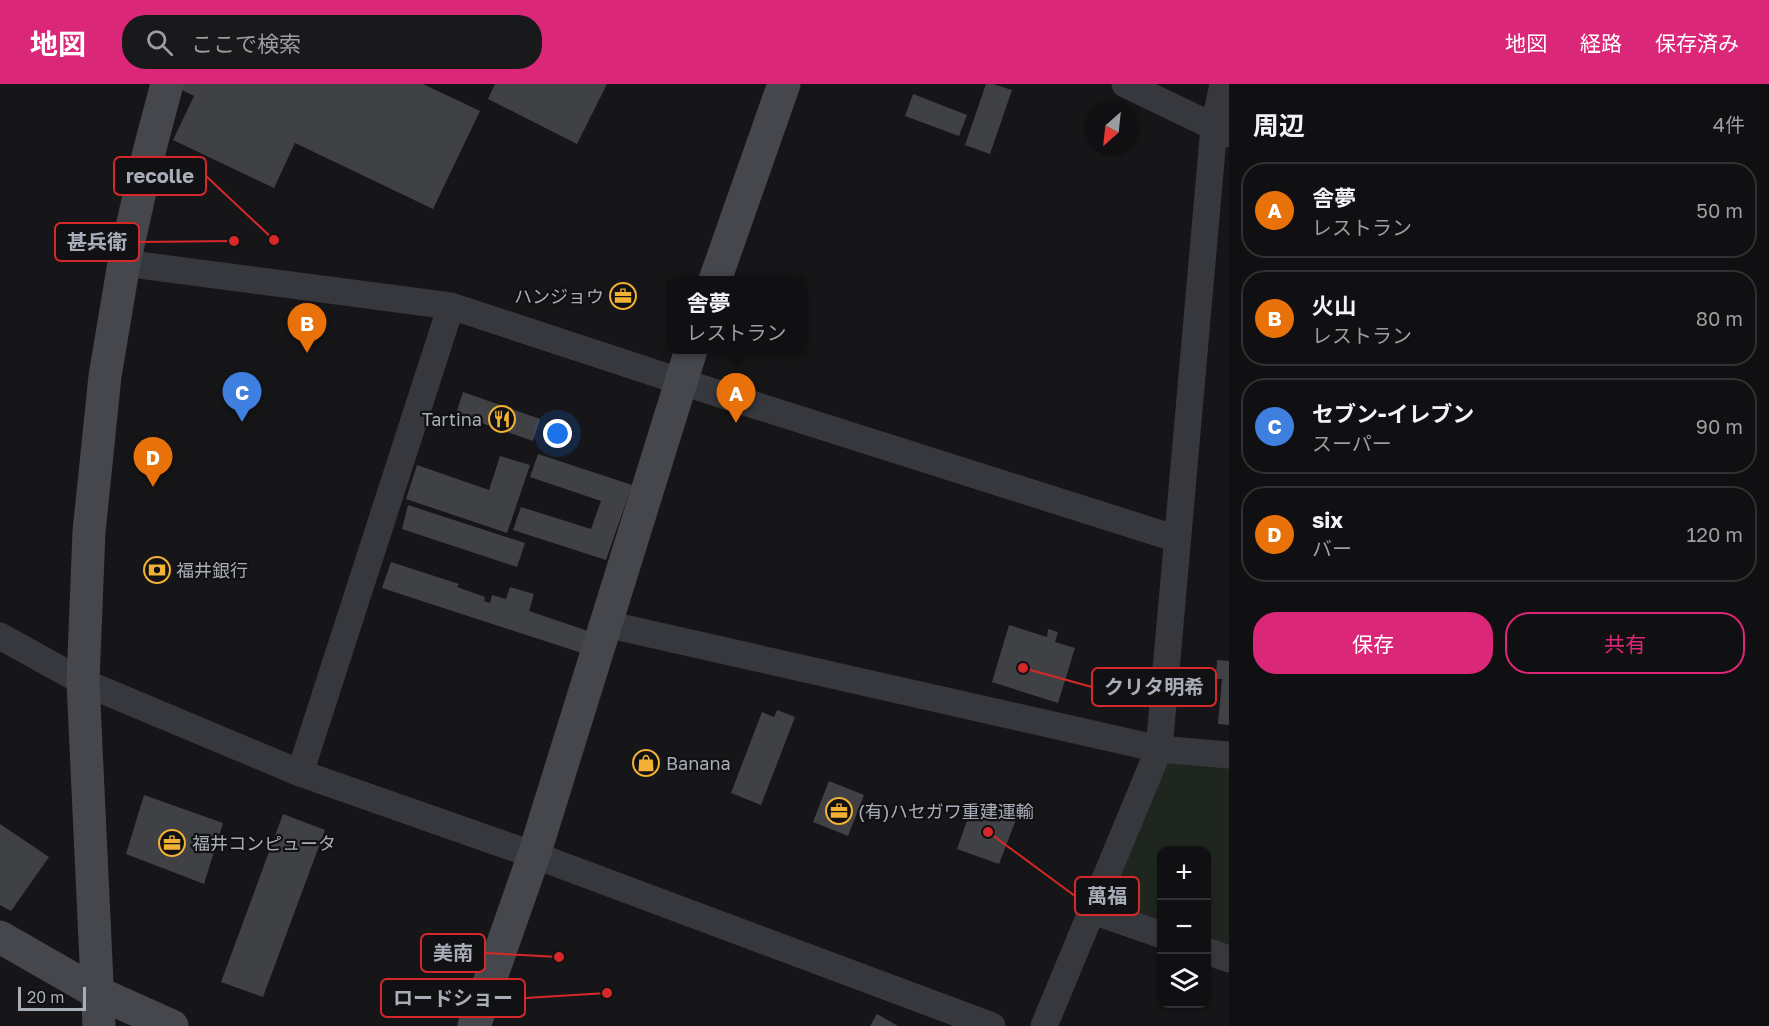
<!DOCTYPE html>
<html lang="ja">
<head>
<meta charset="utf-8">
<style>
  :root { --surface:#101012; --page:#19191b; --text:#f1f3f6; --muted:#9c9d9f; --line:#303032; --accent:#db2777 }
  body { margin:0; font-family:"Golos Text","Noto Sans JP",sans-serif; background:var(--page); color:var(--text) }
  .controls { position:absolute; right:18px; bottom:18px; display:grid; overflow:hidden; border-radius:12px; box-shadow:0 2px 4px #0004 }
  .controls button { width:54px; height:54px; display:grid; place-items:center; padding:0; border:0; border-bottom:2px solid var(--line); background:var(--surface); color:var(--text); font:30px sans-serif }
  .compass { position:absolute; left:1085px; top:18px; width:54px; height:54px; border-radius:50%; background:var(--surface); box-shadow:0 2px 4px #0004; rotate:207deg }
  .scale { position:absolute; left:18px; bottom:15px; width:68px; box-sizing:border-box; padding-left:6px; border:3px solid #a8adb8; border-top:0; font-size:16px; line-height:21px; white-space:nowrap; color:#a8adb8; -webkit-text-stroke:4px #111113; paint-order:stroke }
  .you { position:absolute; left:558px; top:350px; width:21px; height:21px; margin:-15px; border:4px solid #fff; border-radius:50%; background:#1a73e8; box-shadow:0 0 0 9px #1a73e833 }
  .badge { display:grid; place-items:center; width:39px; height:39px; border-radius:50%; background:var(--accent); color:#fff; font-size:20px; font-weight:700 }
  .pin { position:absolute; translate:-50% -50px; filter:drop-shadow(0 2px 3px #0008) }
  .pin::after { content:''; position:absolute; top:32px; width:21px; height:18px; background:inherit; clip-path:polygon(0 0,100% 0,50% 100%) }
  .popup { position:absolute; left:666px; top:192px; width:141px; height:78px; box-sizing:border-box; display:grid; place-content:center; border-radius:12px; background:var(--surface); filter:drop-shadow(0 2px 4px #0005); font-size:20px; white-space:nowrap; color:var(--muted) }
  .popup b { font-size:22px; color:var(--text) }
  .popup::after { content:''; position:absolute; left:50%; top:100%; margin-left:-12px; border:12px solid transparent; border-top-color:var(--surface) }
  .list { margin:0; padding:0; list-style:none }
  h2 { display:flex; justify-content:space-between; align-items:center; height:78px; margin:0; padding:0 24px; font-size:26px }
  h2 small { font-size:20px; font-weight:400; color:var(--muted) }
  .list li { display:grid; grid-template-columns:39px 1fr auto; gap:18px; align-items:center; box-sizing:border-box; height:96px; margin:0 12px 12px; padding:0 12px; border:2px solid var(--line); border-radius:24px }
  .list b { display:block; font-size:22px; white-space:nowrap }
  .list p { margin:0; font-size:20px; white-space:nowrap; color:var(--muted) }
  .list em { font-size:20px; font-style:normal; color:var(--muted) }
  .actions { display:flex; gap:12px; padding:18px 24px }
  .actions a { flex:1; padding:14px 0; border:2px solid var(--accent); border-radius:24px; text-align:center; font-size:21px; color:var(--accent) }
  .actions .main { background:var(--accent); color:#fff }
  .icon { flex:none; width:33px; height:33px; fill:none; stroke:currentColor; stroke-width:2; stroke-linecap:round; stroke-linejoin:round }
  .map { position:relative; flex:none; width:1229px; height:942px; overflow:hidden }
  header { display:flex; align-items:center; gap:36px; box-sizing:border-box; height:84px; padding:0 30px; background:var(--accent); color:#fff }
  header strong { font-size:28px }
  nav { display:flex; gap:33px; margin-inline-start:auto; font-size:21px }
  .search { width:420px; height:54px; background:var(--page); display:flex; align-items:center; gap:15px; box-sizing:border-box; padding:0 21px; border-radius:24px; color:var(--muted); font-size:22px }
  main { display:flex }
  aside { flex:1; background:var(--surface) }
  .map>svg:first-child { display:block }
</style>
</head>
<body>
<header>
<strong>地図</strong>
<div class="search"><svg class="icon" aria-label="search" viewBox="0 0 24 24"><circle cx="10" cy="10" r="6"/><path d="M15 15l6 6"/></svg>ここで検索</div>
<nav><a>地図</a><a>経路</a><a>保存済み</a></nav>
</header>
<main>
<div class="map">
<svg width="1229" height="942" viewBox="0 0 1229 942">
  <rect width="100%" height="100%" fill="#161618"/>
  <path fill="#1e261f" d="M1159,665L1229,671V875L1207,867L1206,766H1162L1161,851L1093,827Z"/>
  <path fill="#404145" d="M180,0H423L480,27L433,125L295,59L274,104L173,56L194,12L178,4Z
    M495,0H607L577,60L488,15Z
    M986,0H993L1012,6L990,70L965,61Z
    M913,10L967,31L959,52L905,32Z
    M463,308L540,335L533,357L456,330Z
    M538,370L632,401L606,476L513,446L521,423L591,445L601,417L530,393Z
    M500,372L530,381L507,449L406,415L417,381L489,406Z
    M408,421L525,459L517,483L402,445Z
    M391,478L459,500L457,503L485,513L484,517L490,519L492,511L506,515L510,503L534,510L529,527L597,550L591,572L382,504Z
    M1009,541L1047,553L1048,545L1058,548L1055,558L1075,564L1058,619L992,598Z
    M1217,576L1229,577V641L1218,640L1222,595H1216Z
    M777,626L795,633L761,721L731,709L762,628L774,633Z
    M829,697L864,711L848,752L813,738Z
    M144,711L223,739L204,800L126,770Z
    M974,717L1017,733L999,780L957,765Z
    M283,730L325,746L263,913L221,898Z
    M0,740L49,773L11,827L0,821Z
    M877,930L898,942H870Z"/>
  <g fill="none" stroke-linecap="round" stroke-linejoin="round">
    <path stroke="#37383d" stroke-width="27" d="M1125,0L1229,50
      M124,179L451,222L679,297L1177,455
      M606,540L1159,665L1229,671
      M0,552L83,598L300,689L534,771L992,942
      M300,689L451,222
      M1093,827L1162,851
      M1206,867L1229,875
      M1044,942L1159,665L1214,43L1223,0"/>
    <path stroke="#45474d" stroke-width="33" d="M715,196L784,0
      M0,853L96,908L172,942
      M99,942L83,598L89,448L105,292L124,179L148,72L167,0
      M474,942L534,771L691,266"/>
  </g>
  <defs>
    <symbol id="office-ring" viewBox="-11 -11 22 22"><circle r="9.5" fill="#111113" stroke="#f2b134" stroke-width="1.5"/><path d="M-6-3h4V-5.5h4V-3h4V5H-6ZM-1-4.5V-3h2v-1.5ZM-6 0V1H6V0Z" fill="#f2b134"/></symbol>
    <symbol id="restaurant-ring" viewBox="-11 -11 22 22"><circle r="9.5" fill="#111113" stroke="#f2b134" stroke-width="1.5"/><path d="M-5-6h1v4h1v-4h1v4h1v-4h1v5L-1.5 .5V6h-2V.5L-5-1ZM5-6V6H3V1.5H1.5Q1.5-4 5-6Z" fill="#f2b134"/></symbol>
    <symbol id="bank-ring" viewBox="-11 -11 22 22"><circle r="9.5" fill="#111113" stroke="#f2b134" stroke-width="1.5"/><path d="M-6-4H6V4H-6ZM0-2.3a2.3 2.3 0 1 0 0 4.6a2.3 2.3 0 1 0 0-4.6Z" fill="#f2b134"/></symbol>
    <symbol id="shop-ring" viewBox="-11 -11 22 22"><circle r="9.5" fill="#111113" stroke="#f2b134" stroke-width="1.5"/><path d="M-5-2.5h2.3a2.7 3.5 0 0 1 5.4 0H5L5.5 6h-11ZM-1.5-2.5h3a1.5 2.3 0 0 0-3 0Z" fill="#f2b134"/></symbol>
  </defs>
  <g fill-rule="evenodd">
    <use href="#office-ring" x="608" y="197" width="30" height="30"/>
    <use href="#restaurant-ring" x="487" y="320" width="30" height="30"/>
    <use href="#bank-ring" x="142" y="471" width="30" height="30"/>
    <use href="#shop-ring" x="631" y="664" width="30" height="30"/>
    <use href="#office-ring" x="824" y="712" width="30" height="30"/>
    <use href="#office-ring" x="157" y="744" width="30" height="30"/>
  </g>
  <g text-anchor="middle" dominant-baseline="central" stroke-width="4.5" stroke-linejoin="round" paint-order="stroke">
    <g font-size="18" fill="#a8adb8" stroke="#111113" text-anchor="start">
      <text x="604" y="212" text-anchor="end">ハンジョウ</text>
      <text x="482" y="335" text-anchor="end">Tartina</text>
      <text x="176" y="486">福井銀行</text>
      <text x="666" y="679">Banana</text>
      <text x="858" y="727">(有)ハセガワ重建運輸</text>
      <text x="192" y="759">福井コンピュータ</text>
    </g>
  </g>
  <path fill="none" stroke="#d62828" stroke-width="2" d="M274 156L206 92M234 157L139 158M1023 584L1092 603M988 748L1075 812M559 873L485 869M607 909L525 914"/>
  <g fill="#d62828" stroke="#111113" stroke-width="2">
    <circle cx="274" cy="156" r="6"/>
    <circle cx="234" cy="157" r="6"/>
    <circle cx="1023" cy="584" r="6"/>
    <circle cx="988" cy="748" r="6"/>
    <circle cx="559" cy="873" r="6"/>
    <circle cx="607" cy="909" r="6"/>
  </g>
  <g fill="#111113" stroke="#d62828" stroke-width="2">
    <rect x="114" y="73" width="92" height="38" rx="6"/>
    <rect x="55" y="139" width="84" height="38" rx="6"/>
    <rect x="1092" y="584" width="124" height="38" rx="6"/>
    <rect x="1075" y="793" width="64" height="38" rx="6"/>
    <rect x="421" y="850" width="64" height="38" rx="6"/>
    <rect x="381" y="895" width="144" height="38" rx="6"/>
  </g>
  <g font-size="20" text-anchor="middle" font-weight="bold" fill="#a8adb8">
    <text x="160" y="99">recolle</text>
    <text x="97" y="165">甚兵衛</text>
    <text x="1154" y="610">クリタ明希</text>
    <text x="1107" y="819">萬福</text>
    <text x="453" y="876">美南</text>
    <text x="453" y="921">ロードショー</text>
  </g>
</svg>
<div class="controls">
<button>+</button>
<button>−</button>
<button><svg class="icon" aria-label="layers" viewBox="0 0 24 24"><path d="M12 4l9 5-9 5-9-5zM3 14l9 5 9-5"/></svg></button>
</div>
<svg class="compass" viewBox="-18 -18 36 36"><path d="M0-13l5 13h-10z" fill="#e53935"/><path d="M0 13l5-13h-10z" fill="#9c9d9f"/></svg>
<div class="scale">20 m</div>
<div class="you"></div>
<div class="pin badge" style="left:736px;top:339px;background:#e8710a">A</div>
<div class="popup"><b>舎夢</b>レストラン</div>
<div class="pin badge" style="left:307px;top:269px;background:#e8710a">B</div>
<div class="pin badge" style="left:242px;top:338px;background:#3f7fe0">C</div>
<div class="pin badge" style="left:153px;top:403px;background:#e8710a">D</div>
</div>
<aside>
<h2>周辺<small>4件</small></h2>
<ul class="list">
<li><span class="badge" style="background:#e8710a">A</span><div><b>舎夢</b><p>レストラン</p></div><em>50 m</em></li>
<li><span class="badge" style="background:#e8710a">B</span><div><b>火山</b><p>レストラン</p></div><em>80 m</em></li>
<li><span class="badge" style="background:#3f7fe0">C</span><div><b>セブン-イレブン</b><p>スーパー</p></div><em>90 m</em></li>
<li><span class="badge" style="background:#e8710a">D</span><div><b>six</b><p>バー</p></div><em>120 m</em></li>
</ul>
<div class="actions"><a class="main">保存</a><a>共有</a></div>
</aside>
</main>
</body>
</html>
